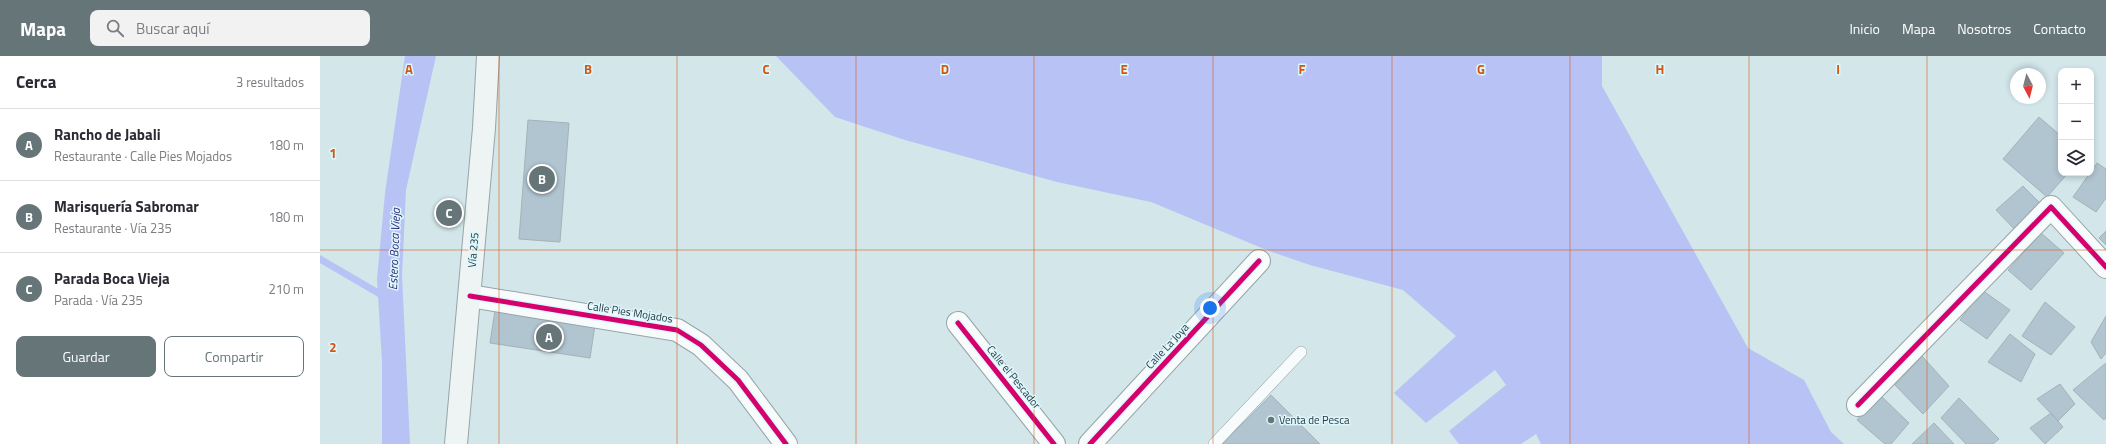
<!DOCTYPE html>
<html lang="es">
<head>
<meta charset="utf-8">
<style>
  :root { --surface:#fff; --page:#f2f2f3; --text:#2b2b33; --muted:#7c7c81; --line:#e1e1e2; --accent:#657578 }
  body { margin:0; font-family:"Titillium Web",sans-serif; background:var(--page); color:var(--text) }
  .controls { position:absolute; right:12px; top:12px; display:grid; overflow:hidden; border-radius:8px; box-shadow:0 2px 6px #0003 }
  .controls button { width:36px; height:36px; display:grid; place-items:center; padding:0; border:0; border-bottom:1px solid var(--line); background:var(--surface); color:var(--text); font:20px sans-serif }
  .compass { position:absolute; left:1690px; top:12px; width:36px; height:36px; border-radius:50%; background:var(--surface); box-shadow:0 2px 6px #0003; rotate:173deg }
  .you { position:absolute; left:890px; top:252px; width:14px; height:14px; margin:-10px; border:3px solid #fff; border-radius:50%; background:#1a73e8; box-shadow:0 0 0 6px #1a73e833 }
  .badge { display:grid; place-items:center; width:26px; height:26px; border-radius:50%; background:var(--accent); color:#fff; font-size:13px; font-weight:700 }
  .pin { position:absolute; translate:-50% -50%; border:2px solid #fff; box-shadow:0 1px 4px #0006 }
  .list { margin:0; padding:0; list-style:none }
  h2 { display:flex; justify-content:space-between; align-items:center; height:52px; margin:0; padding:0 16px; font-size:17px }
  h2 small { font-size:13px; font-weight:400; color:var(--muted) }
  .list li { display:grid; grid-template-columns:26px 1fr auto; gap:12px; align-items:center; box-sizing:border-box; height:72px; padding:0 16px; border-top:1px solid var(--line) }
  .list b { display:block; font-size:15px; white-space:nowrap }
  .list p { margin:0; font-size:13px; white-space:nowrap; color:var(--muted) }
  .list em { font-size:13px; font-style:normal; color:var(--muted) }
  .actions { display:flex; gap:8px; padding:12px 16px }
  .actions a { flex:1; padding:9px 0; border:1px solid var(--accent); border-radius:8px; text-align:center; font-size:14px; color:var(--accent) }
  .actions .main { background:var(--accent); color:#fff }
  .icon { flex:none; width:22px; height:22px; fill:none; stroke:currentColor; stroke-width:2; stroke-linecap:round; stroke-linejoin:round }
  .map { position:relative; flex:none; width:1786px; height:388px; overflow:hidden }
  header { display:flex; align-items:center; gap:24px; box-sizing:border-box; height:56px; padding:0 20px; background:var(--accent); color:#fff }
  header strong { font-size:19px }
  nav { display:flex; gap:22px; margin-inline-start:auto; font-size:14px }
  .search { width:280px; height:36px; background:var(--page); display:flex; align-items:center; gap:10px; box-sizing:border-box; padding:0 14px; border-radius:8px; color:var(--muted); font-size:15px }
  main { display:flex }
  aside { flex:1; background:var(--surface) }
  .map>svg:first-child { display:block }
</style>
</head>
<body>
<header>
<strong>Mapa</strong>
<div class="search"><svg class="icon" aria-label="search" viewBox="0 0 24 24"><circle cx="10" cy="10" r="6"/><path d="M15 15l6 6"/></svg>Buscar aquí</div>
<nav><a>Inicio</a><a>Mapa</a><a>Nosotros</a><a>Contacto</a></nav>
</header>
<main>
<aside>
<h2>Cerca<small>3 resultados</small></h2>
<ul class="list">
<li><span class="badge">A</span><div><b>Rancho de Jabali</b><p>Restaurante · Calle Pies Mojados</p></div><em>180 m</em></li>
<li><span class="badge">B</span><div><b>Marisquería Sabromar</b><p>Restaurante · Vía 235</p></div><em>180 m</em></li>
<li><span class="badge">C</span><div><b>Parada Boca Vieja</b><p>Parada · Vía 235</p></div><em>210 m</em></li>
</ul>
<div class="actions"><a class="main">Guardar</a><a>Compartir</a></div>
</aside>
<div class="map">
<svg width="1786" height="388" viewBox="0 0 1786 388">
  <rect width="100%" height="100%" fill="#d3e6ea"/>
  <path fill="#b9c2f4" d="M85,0H116L86,134L82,220L90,388H62V306L57,223L65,137Z
    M456,0H1282V30L1428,292L1484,324L1511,376L1524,388H1221L1216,378L1201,388H1139L1129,375L1186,329L1175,314L1106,367L1074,337L1136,280L1083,234L990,209L949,195L831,146L737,126L585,84L515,61Z"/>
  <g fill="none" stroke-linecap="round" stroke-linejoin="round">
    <path stroke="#b9c2f4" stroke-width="7" d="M0,203L65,241"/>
  </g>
  <path fill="#b1c5d1" stroke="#a5b2b7" d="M1719,61L1741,80V117H1748L1727,141L1683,103Z
    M208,64L249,67L240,186L199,183Z
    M1777,107L1786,113V142L1776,156L1753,141Z
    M1703,130L1724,151L1697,176L1676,154Z
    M1786,175V189L1779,182Z
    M1721,177L1744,197L1711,234L1688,214Z
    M1662,234L1690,254L1667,283L1640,264Z
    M1725,246L1755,271L1731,299L1702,280Z
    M175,254L275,269L270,302L170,287Z
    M1786,260V297L1781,303L1771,286Z
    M1690,278L1715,298L1701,326L1668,306Z
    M1602,300L1629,330L1603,358L1575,329Z
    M1786,307V362L1784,364L1753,334Z
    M1740,328L1755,348L1738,365L1717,343Z
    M1558,337L1589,367L1571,388H1565L1537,364Z
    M951,339L1000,388H902Z
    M1639,342L1679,383L1673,388H1646L1621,362Z
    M1731,357L1743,371L1725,388L1710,372Z
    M1614,367L1634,388H1592Z"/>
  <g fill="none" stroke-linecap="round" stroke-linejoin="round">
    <defs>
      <path id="lane" d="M894,388L981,296"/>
      <path id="street" d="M150,240L357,274L381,289L418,324L466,388
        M638,267L734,388
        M1538,349L1731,151L1786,211
        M770,388L939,205"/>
      <path id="secondary" d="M136,388L164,72L168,0"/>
    </defs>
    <use href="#lane" stroke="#96a5a7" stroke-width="12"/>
    <use href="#street" stroke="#96a5a7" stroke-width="24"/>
    <use href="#secondary" stroke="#96a5a7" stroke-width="24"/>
    <use href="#lane" stroke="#f8fbfc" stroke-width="11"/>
    <use href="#street" stroke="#f8fbfc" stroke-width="22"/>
    <use href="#secondary" stroke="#edf4f3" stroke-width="22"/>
    <defs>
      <path id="cycleway" d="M150,240L357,274L381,289L418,324L466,388
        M638,267L734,388
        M1538,349L1731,151L1786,211
        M770,388L939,205"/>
    </defs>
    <use href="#cycleway" stroke="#dcf7fe" stroke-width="8"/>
    <use href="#cycleway" stroke="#d6006c" stroke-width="5"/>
  </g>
  <path fill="none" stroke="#d55611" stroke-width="1" stroke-opacity="0.55" d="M179,0V388M357,0V388M536,0V388M714,0V388M893,0V388M1072,0V388M1250,0V388M1429,0V388M1607,0V388M0,194H1786"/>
  <circle fill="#657578" stroke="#dcf7fe" stroke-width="1.5" cx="951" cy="364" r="4"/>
  <g text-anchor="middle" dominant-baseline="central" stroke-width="3" stroke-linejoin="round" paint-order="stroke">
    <g font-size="11" fill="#2a383b" stroke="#dcf7fe">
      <text transform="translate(153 194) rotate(-85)">Vía 235</text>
      <text transform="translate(310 256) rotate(9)">Calle Pies Mojados</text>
      <text transform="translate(847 290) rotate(-47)">Calle La Joya</text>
      <text transform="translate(694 321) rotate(51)">Calle el Pescador</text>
    </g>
    <g font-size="11" fill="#2a383b" stroke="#dcf7fe" text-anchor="start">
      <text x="959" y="364">Venta de Pesca</text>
    </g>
    <g font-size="12" font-style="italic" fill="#291f6e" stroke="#dcf7fe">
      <text transform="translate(74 193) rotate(-88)">Estero Boca Vieja</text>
    </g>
  </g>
  <g font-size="13" text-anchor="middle" font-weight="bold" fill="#d55611" stroke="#dcf7fe" stroke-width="3" stroke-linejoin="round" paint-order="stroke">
    <text x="89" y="18">A</text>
    <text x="268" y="18">B</text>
    <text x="446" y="18">C</text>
    <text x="625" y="18">D</text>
    <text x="804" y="18">E</text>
    <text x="982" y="18">F</text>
    <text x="1161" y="18">G</text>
    <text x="1340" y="18">H</text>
    <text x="1518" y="18">I</text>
    <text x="13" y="102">1</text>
    <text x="13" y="296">2</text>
  </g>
</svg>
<div class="controls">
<button>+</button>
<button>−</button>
<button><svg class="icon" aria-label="layers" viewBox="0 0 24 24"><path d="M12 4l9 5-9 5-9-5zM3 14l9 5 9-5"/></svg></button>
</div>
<svg class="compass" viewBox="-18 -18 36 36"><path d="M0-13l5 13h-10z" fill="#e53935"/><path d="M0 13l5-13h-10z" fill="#7c7c81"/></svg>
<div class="you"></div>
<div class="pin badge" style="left:229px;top:281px">A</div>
<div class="pin badge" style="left:222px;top:123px">B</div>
<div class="pin badge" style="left:129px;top:157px">C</div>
</div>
</main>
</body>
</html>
